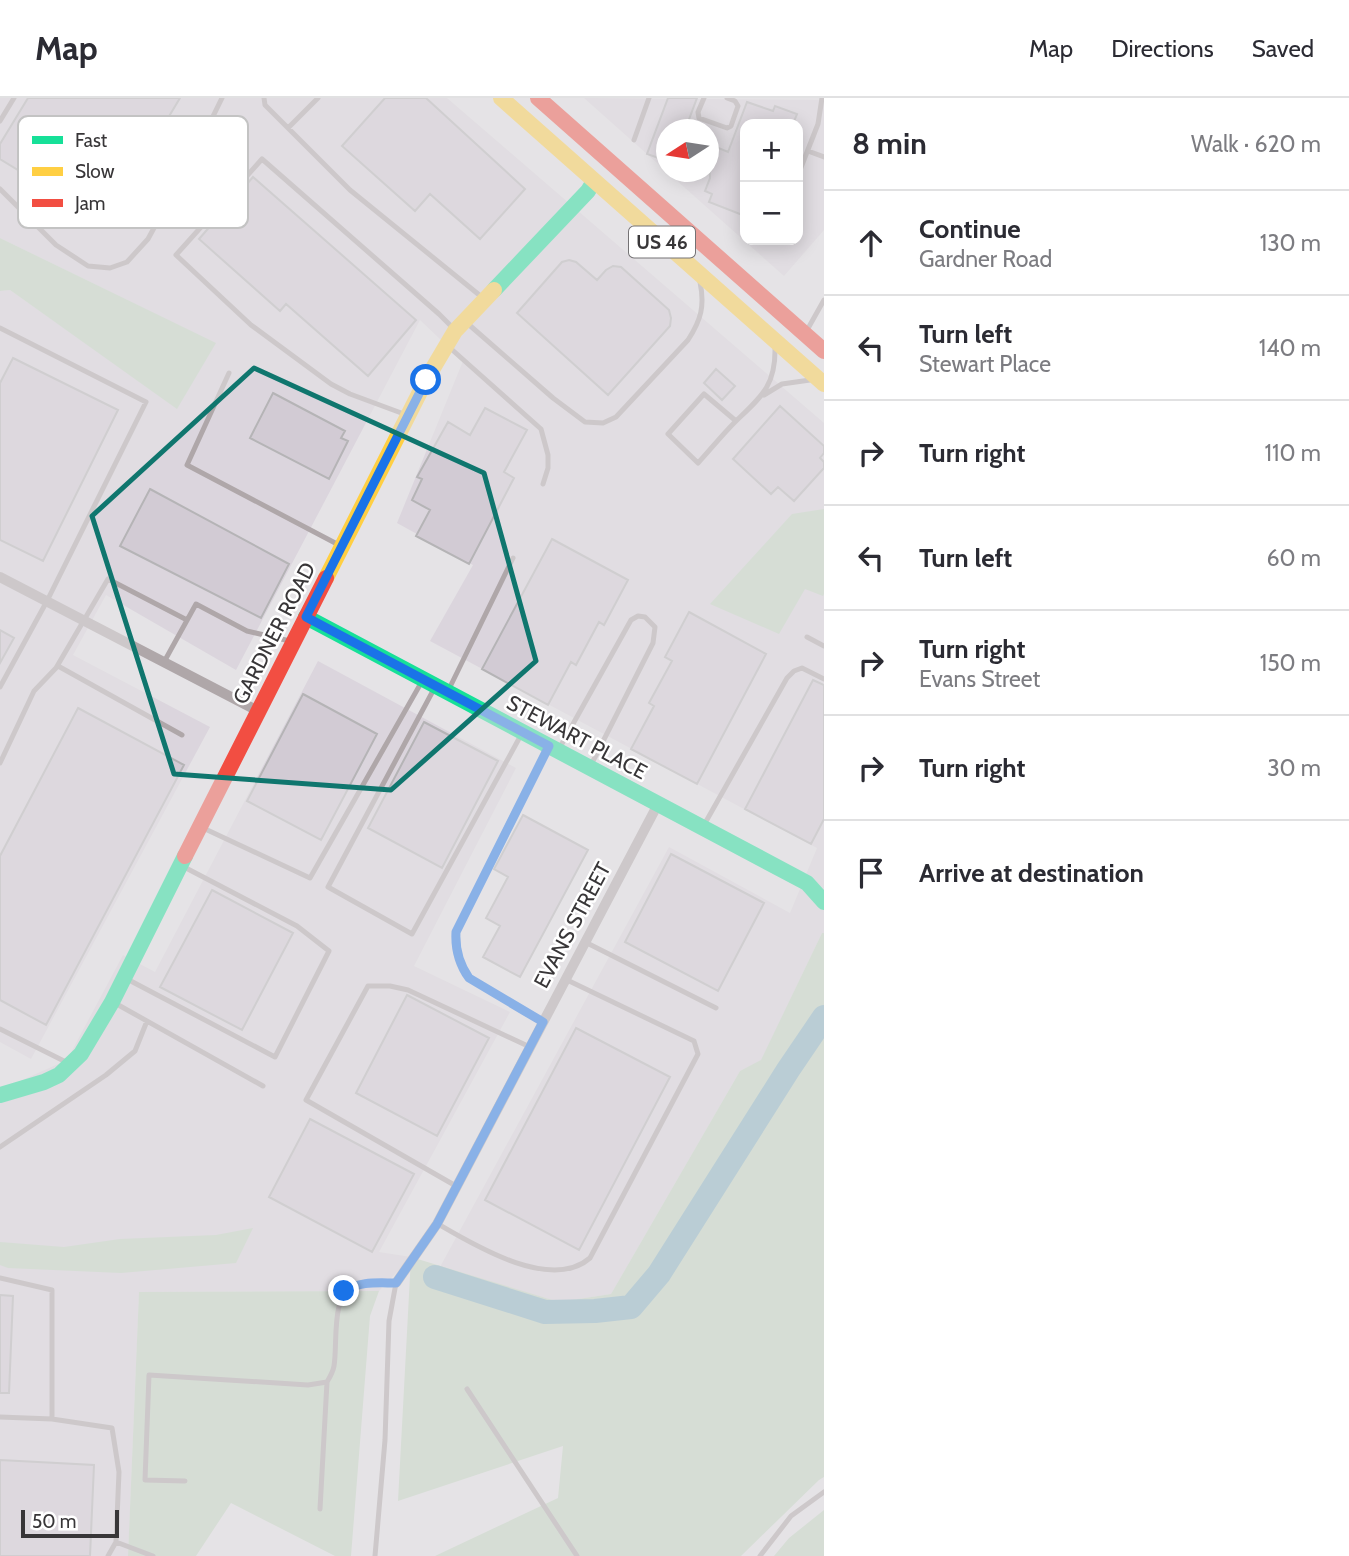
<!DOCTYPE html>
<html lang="en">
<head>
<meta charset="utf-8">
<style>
  :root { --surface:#fff; --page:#f7f7f7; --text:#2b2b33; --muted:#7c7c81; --line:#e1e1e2 }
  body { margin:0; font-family:Cabin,sans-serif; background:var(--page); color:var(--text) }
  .controls { position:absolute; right:21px; top:21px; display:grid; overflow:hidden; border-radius:14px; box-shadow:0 4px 18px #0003 }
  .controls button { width:63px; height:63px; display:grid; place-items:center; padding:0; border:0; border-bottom:2px solid var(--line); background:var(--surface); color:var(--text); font:35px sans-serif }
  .compass { position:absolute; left:656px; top:21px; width:63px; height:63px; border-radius:50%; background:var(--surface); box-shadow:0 4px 18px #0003; rotate:258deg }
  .scale { position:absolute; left:21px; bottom:18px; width:98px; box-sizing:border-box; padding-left:7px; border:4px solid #383638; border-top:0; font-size:19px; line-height:24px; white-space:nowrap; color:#383638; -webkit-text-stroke:5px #fff; paint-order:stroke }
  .stop { position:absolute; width:21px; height:21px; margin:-16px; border:5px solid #1a73e8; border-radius:50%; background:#fff }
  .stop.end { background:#1a73e8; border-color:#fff; box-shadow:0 2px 7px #0008 }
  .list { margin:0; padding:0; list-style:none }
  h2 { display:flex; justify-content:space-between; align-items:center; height:91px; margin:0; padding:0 28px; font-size:30px }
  h2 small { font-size:23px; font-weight:400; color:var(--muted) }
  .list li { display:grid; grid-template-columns:46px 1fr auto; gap:21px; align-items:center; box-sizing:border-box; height:105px; padding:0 28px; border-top:2px solid var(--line) }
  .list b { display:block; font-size:26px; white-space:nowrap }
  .list p { margin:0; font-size:23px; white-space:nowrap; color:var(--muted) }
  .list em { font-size:23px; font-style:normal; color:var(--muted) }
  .icon { flex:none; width:38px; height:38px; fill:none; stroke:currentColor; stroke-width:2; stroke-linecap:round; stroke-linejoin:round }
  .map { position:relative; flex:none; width:824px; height:1458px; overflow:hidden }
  header { display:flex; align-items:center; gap:42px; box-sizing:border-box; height:98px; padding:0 35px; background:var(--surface); border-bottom:2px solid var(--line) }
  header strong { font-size:33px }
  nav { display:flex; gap:38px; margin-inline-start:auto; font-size:24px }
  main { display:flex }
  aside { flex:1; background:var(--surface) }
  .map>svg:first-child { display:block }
</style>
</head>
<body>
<header>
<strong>Map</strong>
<nav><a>Map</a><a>Directions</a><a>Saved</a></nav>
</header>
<main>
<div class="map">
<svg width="824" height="1458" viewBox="0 0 824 1458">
  <rect width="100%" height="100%" fill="#e5e3e6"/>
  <path fill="#dbd5dd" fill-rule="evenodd" d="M0,0H447L824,325V835H822L761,963L740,973L611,1196L559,1204L440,1169L669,749L790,815L817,750L430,543L473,467L397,425L463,263L420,222L236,572L106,497L73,557L210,629L31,961L0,944V193L10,192L177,310L215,245L0,140Z
    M584,0L824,2V132L784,178ZM745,26H798V142H745ZM666,32H708V74H666Z
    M318,563L516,670L414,868L510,914L379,1154L411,1159L379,1193L139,1194L128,1458H0V992L67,962L123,857L155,874Z"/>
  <path fill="#c3d5c2" d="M0,140L216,245L177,311L10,192L0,193Z
    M824,411V496L823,498L805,491L779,536L710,506L792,416Z
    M822,835H824V1379L819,1382L741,1458H435L558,1400L563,1348L398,1403L411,1159L559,1204L611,1196L740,973L761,962Z
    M253,1130L236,1165L121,1175L8,1170L0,1167V1144L64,1149L120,1141L216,1137Z
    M379,1193L370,1218L351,1458H335L231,1405L196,1458H128L139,1194Z
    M824,1412V1458H774L789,1440Z"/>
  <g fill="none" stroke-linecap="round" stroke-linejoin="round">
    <path stroke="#86b2c0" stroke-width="24" d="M435,1179L545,1214L595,1213L631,1209L659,1176L788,972L824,919"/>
  </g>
  <path fill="#d2cbd4" stroke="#b5b4b6" stroke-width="2" d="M28,0H180L105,125L0,61V46Z
    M385,0H426L525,91L480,141L430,96L415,113L342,48Z
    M668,0H697L685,32H667V63L647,56Z
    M747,4L773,13L775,8L797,16L793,26H745V118L709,104L712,96L705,93L710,80L709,46L728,54Z
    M253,79L416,222L368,278L286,206L280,213L199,141Z
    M569,162L576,164L597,182L606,172L613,168L621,169L669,212L671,220L670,228L608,297L517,215L562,164Z
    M13,260L118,312L43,463L0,442V285Z
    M716,271L735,288L722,302L704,285Z
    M273,295L345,333L341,340L348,343L329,381L250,340Z
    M780,308L824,348V355L820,360L824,364V370L794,403L778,389L771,396L733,361Z
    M485,310L527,332L504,374L514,380L469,466L416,438L430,412L412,402L422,381L417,379L448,324L470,337Z
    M150,391L289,466L261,520L120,448Z
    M552,441L628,482L604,527L599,524L576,567L571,564L548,607L482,571Z
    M689,514L766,556L697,686L631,651L654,608L649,605L672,563L665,559Z
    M0,532L14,540L0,565Z
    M813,582L824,587V721L811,746L745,711Z
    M303,596L377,636L321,742L247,703Z
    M78,610L184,667L46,927L0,902V758Z
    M424,624L498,663L442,770L368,730Z
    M523,717L588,752L520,879L483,859L500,828L486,820L508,779L494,771Z
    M671,756L764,805L718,893L625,844Z
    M212,792L293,835L242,932L160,889Z
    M407,897L489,940L437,1038L356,995Z
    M576,930L670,979L579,1152L485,1102Z
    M310,1021L414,1076L372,1154L269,1099Z
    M0,1197L13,1198L9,1295H0Z
    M0,1362L94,1367L90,1458H0Z"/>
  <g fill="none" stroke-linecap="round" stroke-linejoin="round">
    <path stroke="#afa7a9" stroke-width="5" d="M264,0L265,7L288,30
      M318,0L288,30L350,92L483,200
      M704,0L698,14L699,20L727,30L731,28L738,8L735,3L727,0
      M0,23L14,0
      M634,42L649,0
      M808,53L824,59
      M798,77L818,26L822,0
      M0,91L56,147L88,168L110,170L127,164L148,141L200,45L222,0
      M467,225L553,300L585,324L603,325L616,319L688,242C701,222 705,208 700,184
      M0,230L146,304L47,503L0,589
      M806,234L824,202
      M449,249L541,331L548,357V370L543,386
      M229,275L187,367L339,447
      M764,297L782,286L810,282
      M404,316L350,296L331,286L251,227L176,157L262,61L439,216L453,230
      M736,323L704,296L668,336L698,365C710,352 722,337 735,324C761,299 776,288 775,249
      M807,539L824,548
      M164,564L196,506L247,533L290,543
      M58,568L182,637
      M435,589L328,789L412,836L521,637
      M449,591L513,460
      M559,651L631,522L638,518L645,519L655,529L653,545L591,667
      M0,665L34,593L56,570L108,481L187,522
      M704,727L787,580L794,573L802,570L824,581
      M203,730L310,780L421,585
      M585,844L716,910
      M127,881L275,959L329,853L297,828L184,769
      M113,904L263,988
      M543,924L469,881C459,866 455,852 456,834L547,651
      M0,931L70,966
      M0,1049L106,977L135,953L147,923
      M456,1088L306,1002L368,888H390L408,892L530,949
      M438,1126C474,1147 551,1194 590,1160L698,956L694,943L565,881
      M0,1180L52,1192V1321L0,1319
      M467,1291L577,1458
      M52,1321L112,1330L119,1374L116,1444L108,1458
      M185,1383L145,1382L149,1277L308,1287L327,1284C330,1279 333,1274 334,1268C338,1245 330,1195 356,1186C369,1182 383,1185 396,1185L389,1223L385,1342L375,1458
      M320,1411L327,1284
      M116,1444L153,1458
      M760,1458L791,1418L824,1394"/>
    <path stroke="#afa7a9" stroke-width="10" d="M0,479L258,613
      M396,1185L437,1126L658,706"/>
    <path stroke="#16e098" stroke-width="16" d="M494,192L588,93L594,83
      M306,519L807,785L824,804
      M0,997L44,984L59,977L81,956L112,904L185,758"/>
    <path stroke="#ffcf43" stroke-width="16" d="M501,0L824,286
      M326,480L426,282L455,233L494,192"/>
    <path stroke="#f24e42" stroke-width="16" d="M538,0L824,253
      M185,758L326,480"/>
  </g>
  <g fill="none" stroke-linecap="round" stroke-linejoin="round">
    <path stroke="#1a73e8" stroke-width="9" d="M344,1193C361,1183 376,1185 396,1185L437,1126L543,924L469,880C459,866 455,852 456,834L549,648L306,519L426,282"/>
  </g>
  <path d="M0 0H824V1458H0ZM254,270L484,375L536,563L391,692L174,676L92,418Z" fill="#e5e3e6" fill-opacity=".55" fill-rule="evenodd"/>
  <path fill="none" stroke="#0f766e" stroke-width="5" stroke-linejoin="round" d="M254,270L484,375L536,563L391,692L174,676L92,418Z"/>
  <g text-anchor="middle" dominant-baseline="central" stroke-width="5" stroke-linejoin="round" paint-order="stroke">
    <rect fill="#fff" stroke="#747274" stroke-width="2" x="629" y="128.5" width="66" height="31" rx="5"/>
    <g font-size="19" font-weight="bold" fill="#383638">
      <text x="662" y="144">US 46</text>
    </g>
    <g font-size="21" fill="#383638" stroke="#fff">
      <text transform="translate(274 535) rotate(-63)">GARDNER ROAD</text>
      <text transform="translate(577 639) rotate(28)">STEWART PLACE</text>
      <text transform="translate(572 827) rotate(-62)">EVANS STREET</text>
    </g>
  </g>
  <rect x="18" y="18" width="230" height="112" rx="10" fill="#fff" stroke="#c3c3c3" stroke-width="2"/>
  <rect x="32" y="38" width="31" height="8" fill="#16e098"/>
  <rect x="32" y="69" width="31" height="9" fill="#ffcf43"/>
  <rect x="32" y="101" width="31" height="8" fill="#f24e42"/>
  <g font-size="19" fill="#383638">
    <text x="75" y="49">Fast</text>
    <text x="75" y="80">Slow</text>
    <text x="75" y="112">Jam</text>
  </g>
</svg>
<div class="controls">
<button>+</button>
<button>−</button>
</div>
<svg class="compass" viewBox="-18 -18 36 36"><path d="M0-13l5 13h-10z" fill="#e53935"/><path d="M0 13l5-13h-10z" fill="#7c7c81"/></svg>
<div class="scale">50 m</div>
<div class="stop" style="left:426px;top:282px"></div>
<div class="stop end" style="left:344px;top:1193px"></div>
</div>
<aside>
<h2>8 min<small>Walk · 620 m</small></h2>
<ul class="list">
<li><svg class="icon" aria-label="ahead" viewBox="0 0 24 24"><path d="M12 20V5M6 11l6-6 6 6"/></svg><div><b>Continue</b><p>Gardner Road</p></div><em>130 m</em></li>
<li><svg class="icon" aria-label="left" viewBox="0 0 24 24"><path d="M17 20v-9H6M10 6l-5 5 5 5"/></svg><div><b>Turn left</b><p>Stewart Place</p></div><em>140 m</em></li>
<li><svg class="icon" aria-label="right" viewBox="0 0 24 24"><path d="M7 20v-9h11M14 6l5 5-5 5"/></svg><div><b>Turn right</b></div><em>110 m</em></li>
<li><svg class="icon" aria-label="left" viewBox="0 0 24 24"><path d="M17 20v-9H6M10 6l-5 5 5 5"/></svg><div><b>Turn left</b></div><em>60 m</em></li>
<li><svg class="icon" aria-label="right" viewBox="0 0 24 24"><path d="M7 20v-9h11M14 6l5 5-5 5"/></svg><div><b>Turn right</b><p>Evans Street</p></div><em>150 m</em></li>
<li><svg class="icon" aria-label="right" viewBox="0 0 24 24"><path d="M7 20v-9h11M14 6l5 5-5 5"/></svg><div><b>Turn right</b></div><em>30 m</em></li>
<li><svg class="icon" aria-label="arrive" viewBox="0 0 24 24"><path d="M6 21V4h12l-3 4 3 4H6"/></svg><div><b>Arrive at destination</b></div></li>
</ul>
</aside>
</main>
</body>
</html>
